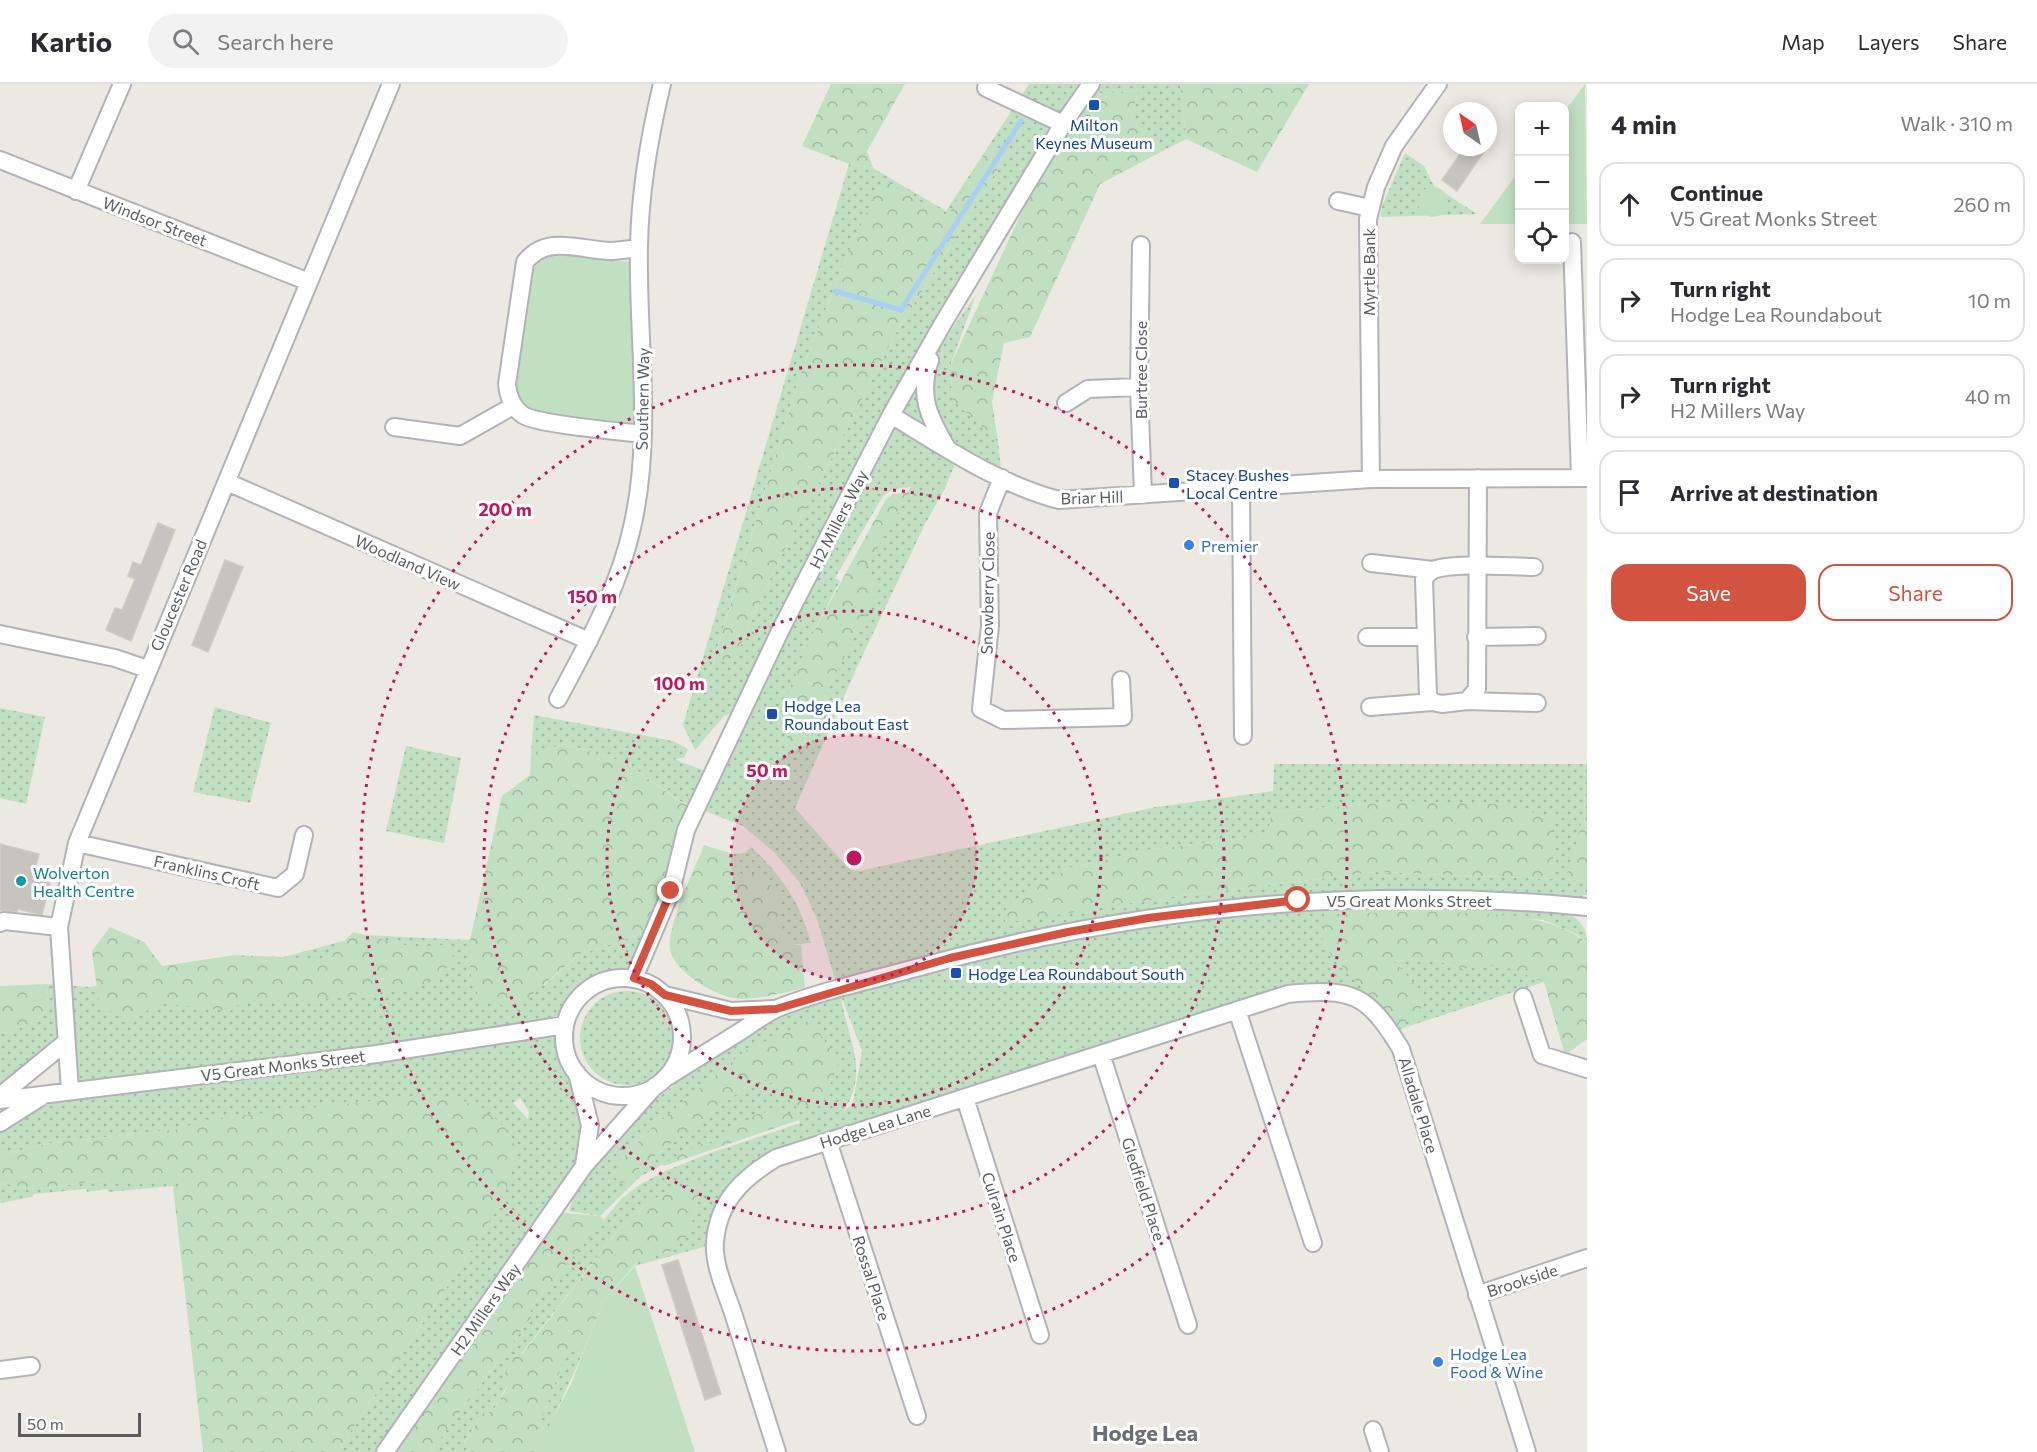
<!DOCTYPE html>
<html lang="en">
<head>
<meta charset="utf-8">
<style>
  :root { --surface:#fff; --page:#f2f2f3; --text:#2b2b33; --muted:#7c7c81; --line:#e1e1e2; --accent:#d25440 }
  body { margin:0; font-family:Commissioner,sans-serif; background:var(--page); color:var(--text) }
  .controls { position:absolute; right:18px; top:18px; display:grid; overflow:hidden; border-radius:12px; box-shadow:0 3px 15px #0003 }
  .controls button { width:54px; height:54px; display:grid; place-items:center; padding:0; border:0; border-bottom:2px solid var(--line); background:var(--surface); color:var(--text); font:30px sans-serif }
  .compass { position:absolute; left:1443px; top:18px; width:54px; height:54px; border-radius:50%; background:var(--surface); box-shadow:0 3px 15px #0003; rotate:326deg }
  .scale { position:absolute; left:18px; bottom:15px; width:123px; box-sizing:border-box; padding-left:6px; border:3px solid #5a5c60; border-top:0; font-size:16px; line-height:21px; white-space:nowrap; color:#5a5c60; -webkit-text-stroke:4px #fff; paint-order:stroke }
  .stop { position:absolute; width:18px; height:18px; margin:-14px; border:4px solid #d25440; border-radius:50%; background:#fff }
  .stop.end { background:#d25440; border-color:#fff; box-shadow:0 2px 6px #0008 }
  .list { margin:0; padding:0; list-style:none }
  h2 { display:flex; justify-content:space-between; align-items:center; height:78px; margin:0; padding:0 24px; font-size:26px }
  h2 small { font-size:20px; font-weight:400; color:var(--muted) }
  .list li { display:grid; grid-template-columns:39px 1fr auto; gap:18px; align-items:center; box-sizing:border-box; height:84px; margin:0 12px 12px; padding:0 12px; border:2px solid var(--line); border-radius:18px }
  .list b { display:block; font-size:22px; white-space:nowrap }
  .list p { margin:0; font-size:20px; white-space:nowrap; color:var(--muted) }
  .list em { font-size:20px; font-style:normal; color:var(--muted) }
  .actions { display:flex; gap:12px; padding:18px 24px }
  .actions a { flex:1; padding:14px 0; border:2px solid var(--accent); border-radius:18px; text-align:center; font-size:21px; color:var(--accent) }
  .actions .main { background:var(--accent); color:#fff }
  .icon { flex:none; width:33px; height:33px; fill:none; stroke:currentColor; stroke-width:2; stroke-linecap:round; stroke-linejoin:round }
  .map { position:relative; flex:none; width:1587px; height:1368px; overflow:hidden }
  header { display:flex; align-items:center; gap:36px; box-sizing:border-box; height:84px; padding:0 30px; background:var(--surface); border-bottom:2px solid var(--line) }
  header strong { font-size:28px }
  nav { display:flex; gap:33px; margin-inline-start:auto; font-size:21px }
  .search { width:420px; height:54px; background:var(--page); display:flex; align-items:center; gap:15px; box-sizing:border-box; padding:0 21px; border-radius:33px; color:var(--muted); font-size:22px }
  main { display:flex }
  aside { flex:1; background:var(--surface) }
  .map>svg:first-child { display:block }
</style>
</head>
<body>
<header>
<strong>Kartio</strong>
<div class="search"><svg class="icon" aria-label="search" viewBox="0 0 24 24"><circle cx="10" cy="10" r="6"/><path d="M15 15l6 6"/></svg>Search here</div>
<nav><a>Map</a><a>Layers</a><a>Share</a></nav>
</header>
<main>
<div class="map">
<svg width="1587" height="1368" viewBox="0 0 1587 1368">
  <defs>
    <pattern id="grass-dots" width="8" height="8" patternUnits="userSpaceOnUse" patternTransform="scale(1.5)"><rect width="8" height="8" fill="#c1e0c2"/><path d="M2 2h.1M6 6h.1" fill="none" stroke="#a0b9a1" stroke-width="1.8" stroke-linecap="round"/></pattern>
    <pattern id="forest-crowns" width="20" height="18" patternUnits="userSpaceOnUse" patternTransform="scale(1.5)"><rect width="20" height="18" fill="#c1e0c2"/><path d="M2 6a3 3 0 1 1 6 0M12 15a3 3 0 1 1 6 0" fill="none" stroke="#a0b9a1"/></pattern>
  </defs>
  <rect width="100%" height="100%" fill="#ebe9e1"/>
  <path fill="url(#grass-dots)" fill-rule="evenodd" d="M1029,0H1180L1186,55L1161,68L1131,36L1138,7L1084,10L896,324L976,211L951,279L952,315L998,358L1002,394L958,372L946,402L924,442L858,581L795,724L849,785L859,787L1156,723L1273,707L1274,680H1587V739L1582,738L1567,795L1587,797V811H1583L1582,823L1539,819C1561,828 1587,830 1587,859L1576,850L1544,836L1423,827L1324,830L1393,877L1428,874L1464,885L1500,880L1544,898L1391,948L1366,918L1288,910L752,1089L714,1160L635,1182L639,1176L669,1168L691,1141L701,1104L696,1098L660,1112L645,1121L616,1149L503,1293L507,1302L493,1327L482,1330L464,1359L467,1365L465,1368H430L531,1234V1223L622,1114L641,1100L665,1087L710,1069L800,1039L797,1031L730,1049L708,1061L703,1060L641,1092L600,1132L569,1127L581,1088L385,1368H337L483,1148L515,1064L508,1050L496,1036H202L182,1045L51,1059L0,1071V1016L70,1007L65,959L0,1012V950L37,936L48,924L47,900L90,903L284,873L365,851L470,856V889L545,901L580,870L654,846L634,894C595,893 559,918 565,961C567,973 575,980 577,991C584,1015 583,1044 586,1069L673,1002L688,975L776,925L838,905L817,835L800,799L774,768L743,742L680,717L625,678L564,660L531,671L534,631L673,657L688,665L684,674L674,675L713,690L743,626L724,632L695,666L683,641L849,80L873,84L946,127ZM1009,67L896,249L777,480L738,567L712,581L799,294L848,169L887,99L947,133ZM911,403L863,487L878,504L825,611L800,668L786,664L788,643L786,623L809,557L840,497L835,494L883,412L894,405ZM1400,717L1551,795L1376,788L1171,813L1005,838L1039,803L1069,784L1153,765L1269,751L1272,728ZM841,912L862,967L853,1019L843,1028C871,985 847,957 841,912ZM792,947L781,1011L772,999L753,997L643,1081L627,1098L619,1078L649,1046L745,967ZM520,1014L529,1027L528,1035L513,1019Z
    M1405,69L1424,82L1434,102L1477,130L1381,133L1382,122Z
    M215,623L271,639L250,719L193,708Z
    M0,624L45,633L26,720L0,714Z
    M406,662L461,674L444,759L386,747Z
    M751,763C782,792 800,818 811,859L790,861L784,854L783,848L734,781L733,770L745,769Z
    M580 954a47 47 0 1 1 94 0a47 47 0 1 1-94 0Z
    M104,1096H187V1101L108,1108L107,1105L87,1108L86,1105L33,1110L32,1113L0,1119V1098L30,1106Z
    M568,1265L582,1271L546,1350L541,1336Z"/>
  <path fill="url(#forest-crowns)" d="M831,0H905L867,67L873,84L849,80L802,62Z
    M1180,0H1309L1257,88L1186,55Z
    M1138,7L1131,36L1161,68L1100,100L1030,253L1004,259L992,318L998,358L952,315L951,280L1063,40L1084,10Z
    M989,62L1009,67L896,249L777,480L738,567L712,582L799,294L848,169L875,110L887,98L947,133Z
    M910,408L864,487L879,504L825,611L800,668L792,670L786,664L788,643L786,614L809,557L886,415L893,410Z
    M564,660L625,678L679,717L698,726L654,846L580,870L527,915L507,922L480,917L470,889V856L502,712L530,691L531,671Z
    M1400,717L1493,720L1555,733L1552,795L1376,788L1171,813L1005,839L1006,821L1069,784L1153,765L1268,751L1271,728Z
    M1582,738L1587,739V797L1566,795Z
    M704,761L733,770L734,781L741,791L751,789C791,812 778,813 784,854L790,861H801L805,904C785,908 762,915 742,915C719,915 674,889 670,865C667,841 695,784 704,761Z
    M1423,827C1475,831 1545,825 1587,859V955L1565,971L1544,898L1500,881L1463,885L1428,874L1394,877L1427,914L1417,932L1399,943L1322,861L1324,830Z
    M110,843L144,858L162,882L235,871L327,875L353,848L413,863L443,861L458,876L418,904L316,916H245L230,927L158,919L129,939L99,920L92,867Z
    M47,900L48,924L37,936L0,950V902Z
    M811,936L839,978C829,1002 828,1016 801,1023L781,1011L772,999L753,997L643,1081L627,1098L618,1099L615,1093L619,1078L649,1046L745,967Z
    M416,1012C427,1012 439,1011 449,1013C475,1018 521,1043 515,1075C510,1102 496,1125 483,1148L337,1368H203L173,1102L187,1101V1096H104L30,1106L0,1098V1071L51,1059L181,1045L202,1036Z
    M770,1027L797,1031L799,1036L664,1082L662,1080L703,1059L708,1061L755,1031Z
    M696,1097L701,1104L691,1141L692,1148L669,1168L639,1176L603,1218L582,1271L568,1266L541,1336L546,1350L535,1368H465L467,1365L464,1360L482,1330L493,1327L507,1304L503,1293L517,1267L523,1269L616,1149L645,1121L659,1112Z
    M554,1128L600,1132L604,1136L531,1223V1234L430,1368H393Z"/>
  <path fill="#c1e0c2" d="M1585,0L1587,140H1565V27Z
    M1519,87V140H1480Z
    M1418 118a15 15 0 1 1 30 0a15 15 0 1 1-30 0Z
    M555,168L629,178L635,341L527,327L517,311L516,290L528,197L538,176Z
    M635,1182L695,1368H535L571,1300L603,1218Z"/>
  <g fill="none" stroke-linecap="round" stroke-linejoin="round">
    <path stroke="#a9cff4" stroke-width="5" d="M835,207L901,226L1021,37"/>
  </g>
  <path fill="#c6c4be" stroke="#cfcbc1" stroke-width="1.5" d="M1465,63H1487L1457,107L1442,96Z
    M158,439L175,446L131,557L106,546L115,524L122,526L135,495L128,492L133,478L141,481Z
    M225,476L243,483L208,568L192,561Z
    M0,760L39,770L33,794L50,799L42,831L18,825L17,828L0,826Z
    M678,1176L721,1310L705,1316L662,1181Z"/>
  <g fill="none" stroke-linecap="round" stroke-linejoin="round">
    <defs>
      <path id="minor" d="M986,4L1063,40
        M0,76L309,198
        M76,107L122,0
        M1338,117L1370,124
        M1572,158L1580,393
        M1141,161L1139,303L1143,411
        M639,164C629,165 619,167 610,167C580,166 547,150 525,178L507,300C508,313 512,323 523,331C540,341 618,347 642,350
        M930,276C918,312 929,333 947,364
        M1066,319L1088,305L1139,303
        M891,331C944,363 998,400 1059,416L1371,395L1587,394
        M394,343L460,352L513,322
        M1002,394L988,429L990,542L981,625L1003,636L1123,633L1121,596
        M1478,394L1477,605L1467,617L1442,620L1432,618L1428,611L1424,496C1426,492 1429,488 1433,486C1454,478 1510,483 1534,483
        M1371,395L1368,135L1376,103L1394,62L1438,0
        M227,398L589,557
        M1241,406L1243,652
        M1371,479L1433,486
        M0,550L115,574L147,585
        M1367,553H1426
        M1476,553L1537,552
        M558,615C588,559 620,502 633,439C653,348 637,254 639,162C640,107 649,54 662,0
        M1467,617L1537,619
        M1370,623L1432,618
        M77,759L278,804L295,790L304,751
        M0,839L4,837L59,843
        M634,894L671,807L686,746L781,545L891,331L942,241L1063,40L1091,0
        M564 953a59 59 0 1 1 118 0a59 59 0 1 1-118 0Z
        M665,911L731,927L773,925
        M1523,913L1542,971L1587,985
        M1237,926L1313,1159
        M1101,970L1188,1241
        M577,989L590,1041L584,1081
        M664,995C690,979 715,963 741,947C753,939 765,930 778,924C821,907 868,897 912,885C1135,823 1357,801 1587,823
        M70,1007L59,843L77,759L391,0
        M0,1012L66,958
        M965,1014L1040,1251
        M0,1016L377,970L565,941
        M0,1039L41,1013
        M828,1057L917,1332
        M1477,1211L1587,1174
        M0,1286L31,1282
        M1373,1346L1380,1368
        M385,1368L584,1082L655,1002
        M777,1368C762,1322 748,1275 733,1229C726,1208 713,1180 715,1158C718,1117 743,1094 776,1074L1288,910C1352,904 1367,909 1401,965L1527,1368"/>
    </defs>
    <use href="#minor" stroke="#b2b3b7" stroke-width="20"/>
    <use href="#minor" stroke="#fff" stroke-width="16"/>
  </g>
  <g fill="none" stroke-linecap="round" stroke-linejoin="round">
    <path stroke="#d25440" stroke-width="8" d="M671,807L634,894L651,900L665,911L731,927L776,925L950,874L1068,848L1148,834L1298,816"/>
  </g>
  <circle cx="854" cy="774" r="123" fill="#c2185b" fill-opacity=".12"/>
  <g fill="none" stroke="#c2185b" stroke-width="3" stroke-dasharray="3 6">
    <circle cx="854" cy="774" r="123"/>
    <circle cx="854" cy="774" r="247"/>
    <circle cx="854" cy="774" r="370"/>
    <circle cx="854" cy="774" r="493"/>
  </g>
  <g fill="#1a4fb4" stroke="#fff" stroke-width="2">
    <rect x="1088" y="15" width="12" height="12" rx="3"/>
    <rect x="1168" y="393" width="12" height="12" rx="3"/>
    <rect x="766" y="624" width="12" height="12" rx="3"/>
    <rect x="950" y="883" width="12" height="12" rx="3"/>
  </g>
  <g fill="#3f7fe0" stroke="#fff" stroke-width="2">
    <circle cx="1189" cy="461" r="6"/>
    <circle cx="1438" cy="1278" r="6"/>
  </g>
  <circle fill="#0f9aa8" stroke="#fff" stroke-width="2" cx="21" cy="797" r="6"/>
  <g text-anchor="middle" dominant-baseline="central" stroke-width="6" stroke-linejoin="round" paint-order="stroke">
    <g font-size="16" fill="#164399" stroke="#fff" text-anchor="start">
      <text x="1094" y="40" text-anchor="middle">Milton<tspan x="1094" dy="18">Keynes Museum</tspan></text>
      <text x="1186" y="390">Stacey Bushes<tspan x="1186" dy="18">Local Centre</tspan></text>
      <text x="784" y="621">Hodge Lea<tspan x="784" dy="18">Roundabout East</tspan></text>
      <text x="968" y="889">Hodge Lea Roundabout South</text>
    </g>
    <g font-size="16" fill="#5a5c60" stroke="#fff">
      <text transform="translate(155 137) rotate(21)">Windsor Street</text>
      <text transform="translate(1368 188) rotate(-90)">Myrtle Bank</text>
      <text transform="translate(1140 286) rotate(-90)">Burtree Close</text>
      <text transform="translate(642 315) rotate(-89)">Southern Way</text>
      <text transform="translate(1092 413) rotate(-2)">Briar Hill</text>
      <text transform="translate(838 435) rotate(-63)">H2 Millers Way</text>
      <text transform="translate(408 478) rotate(24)">Woodland View</text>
      <text transform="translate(987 509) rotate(-89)">Snowberry Close</text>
      <text transform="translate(178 511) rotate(-67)">Gloucester Road</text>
      <text transform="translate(207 788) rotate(13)">Franklins Croft</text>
      <text x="1409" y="816">V5 Great Monks Street</text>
      <text transform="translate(283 981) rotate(-7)">V5 Great Monks Street</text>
      <text transform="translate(1419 1021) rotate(73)">Alladale Place</text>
      <text transform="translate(875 1042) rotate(-17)">Hodge Lea Lane</text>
      <text transform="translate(1144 1105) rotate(72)">Gledfield Place</text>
      <text transform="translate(1002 1133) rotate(72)">Culrain Place</text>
      <text transform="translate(872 1194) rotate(72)">Rossal Place</text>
      <text transform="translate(1522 1196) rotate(-18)">Brookside</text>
      <text transform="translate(485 1225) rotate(-55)">H2 Millers Way</text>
    </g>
    <g font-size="16" fill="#366cbe" stroke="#fff" text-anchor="start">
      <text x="1201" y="461">Premier</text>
      <text x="1450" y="1269">Hodge Lea<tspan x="1450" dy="18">Food &amp; Wine</tspan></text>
    </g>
    <g font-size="16" fill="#0d838f" stroke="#fff" text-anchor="start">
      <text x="33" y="788">Wolverton<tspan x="33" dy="18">Health Centre</tspan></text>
    </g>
    <g font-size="22" font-weight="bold" fill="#6b6e72" stroke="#fff">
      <text x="1145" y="1348">Hodge Lea</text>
    </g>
  </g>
  <circle cx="854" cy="774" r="9" fill="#c2185b" stroke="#fff" stroke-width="3"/>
  <g font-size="18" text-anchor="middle" font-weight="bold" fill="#c2185b" stroke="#fff" stroke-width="6" stroke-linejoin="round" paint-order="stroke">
    <text x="505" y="432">200 m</text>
    <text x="592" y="519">150 m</text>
    <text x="679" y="606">100 m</text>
    <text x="767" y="693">50 m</text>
  </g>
</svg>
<div class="controls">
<button>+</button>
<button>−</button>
<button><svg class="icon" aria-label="locate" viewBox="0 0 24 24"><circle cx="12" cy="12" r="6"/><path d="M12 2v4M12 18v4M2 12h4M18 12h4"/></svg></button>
</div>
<svg class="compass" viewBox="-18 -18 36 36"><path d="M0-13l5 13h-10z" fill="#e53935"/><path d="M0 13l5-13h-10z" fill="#7c7c81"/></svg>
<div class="scale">50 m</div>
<div class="stop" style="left:1298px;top:816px"></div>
<div class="stop end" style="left:671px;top:807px"></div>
</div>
<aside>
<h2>4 min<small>Walk · 310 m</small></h2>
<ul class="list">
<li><svg class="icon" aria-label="ahead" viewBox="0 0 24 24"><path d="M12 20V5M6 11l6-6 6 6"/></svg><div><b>Continue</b><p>V5 Great Monks Street</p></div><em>260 m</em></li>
<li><svg class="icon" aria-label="right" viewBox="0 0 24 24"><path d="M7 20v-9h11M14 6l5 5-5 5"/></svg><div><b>Turn right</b><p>Hodge Lea Roundabout</p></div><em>10 m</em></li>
<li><svg class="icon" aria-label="right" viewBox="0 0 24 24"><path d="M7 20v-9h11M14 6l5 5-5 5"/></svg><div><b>Turn right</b><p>H2 Millers Way</p></div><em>40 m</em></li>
<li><svg class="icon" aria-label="arrive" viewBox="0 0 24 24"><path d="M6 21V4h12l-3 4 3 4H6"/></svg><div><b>Arrive at destination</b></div></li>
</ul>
<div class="actions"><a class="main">Save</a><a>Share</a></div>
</aside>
</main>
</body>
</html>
